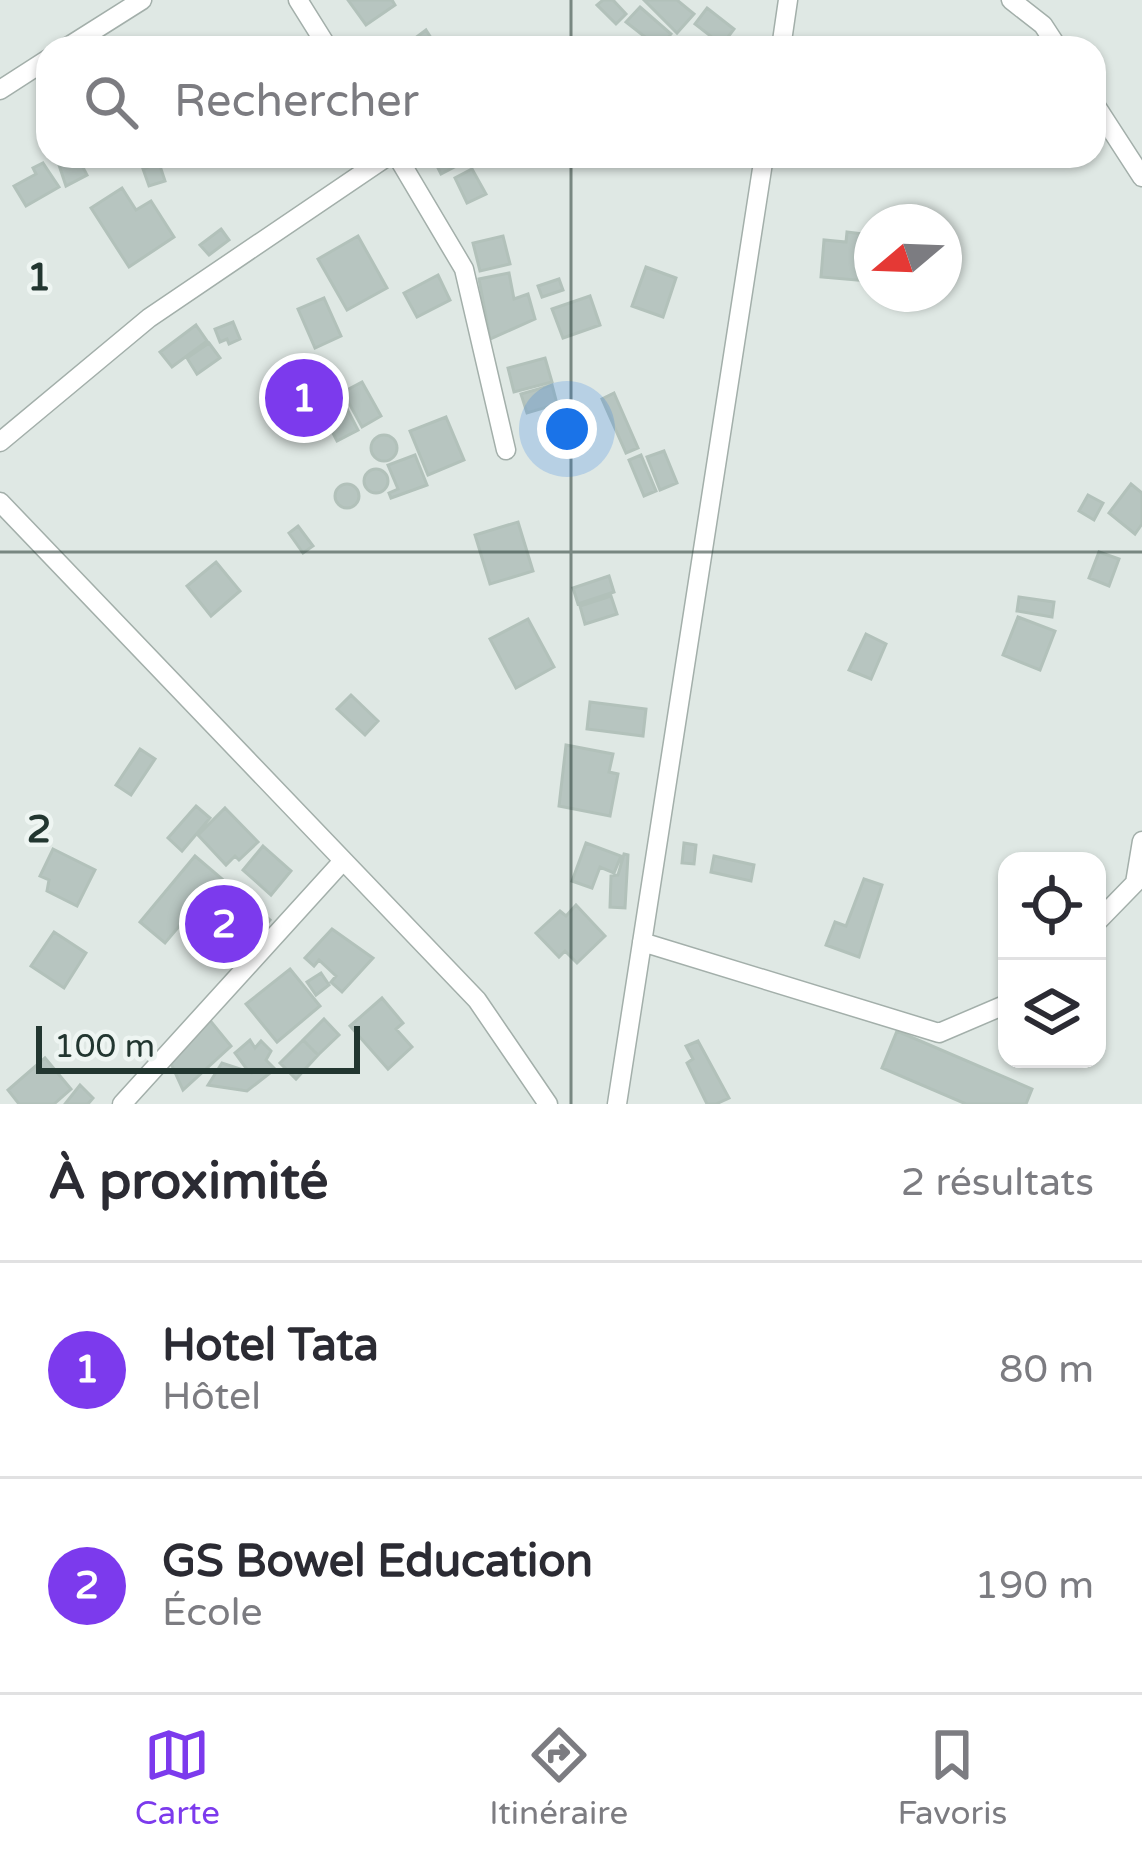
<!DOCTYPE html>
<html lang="fr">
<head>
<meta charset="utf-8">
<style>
  :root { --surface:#fff; --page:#f7f7f7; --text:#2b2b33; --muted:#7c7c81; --line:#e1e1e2; --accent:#7c3aed }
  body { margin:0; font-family:"Varela Round",sans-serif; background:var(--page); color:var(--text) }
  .controls { position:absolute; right:36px; bottom:36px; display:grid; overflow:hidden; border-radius:24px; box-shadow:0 3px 9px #0004 }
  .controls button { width:108px; height:108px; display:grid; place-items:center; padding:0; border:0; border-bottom:3px solid var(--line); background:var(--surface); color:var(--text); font:60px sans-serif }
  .compass { position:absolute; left:854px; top:204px; width:108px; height:108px; border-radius:50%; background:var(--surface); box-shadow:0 3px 9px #0004; rotate:251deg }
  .scale { position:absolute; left:36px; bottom:30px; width:324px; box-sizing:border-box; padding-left:12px; border:6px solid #223630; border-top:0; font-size:33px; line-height:42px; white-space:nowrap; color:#223630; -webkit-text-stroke:9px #eef5f2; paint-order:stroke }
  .you { position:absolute; left:567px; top:429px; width:42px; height:42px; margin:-30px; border:9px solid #fff; border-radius:50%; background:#1a73e8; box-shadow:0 0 0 18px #1a73e833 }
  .badge { display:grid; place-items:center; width:78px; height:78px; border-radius:50%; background:var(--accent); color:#fff; font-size:39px; font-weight:700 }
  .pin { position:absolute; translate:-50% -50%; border:6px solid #fff; box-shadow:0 3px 12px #0006 }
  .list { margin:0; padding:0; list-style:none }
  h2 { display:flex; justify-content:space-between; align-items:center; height:156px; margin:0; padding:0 48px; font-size:51px }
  h2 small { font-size:39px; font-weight:400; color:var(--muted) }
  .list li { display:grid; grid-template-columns:78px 1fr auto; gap:36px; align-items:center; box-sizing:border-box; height:216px; padding:0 48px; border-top:3px solid var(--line) }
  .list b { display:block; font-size:45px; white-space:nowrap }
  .list p { margin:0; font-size:39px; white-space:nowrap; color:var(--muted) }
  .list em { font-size:39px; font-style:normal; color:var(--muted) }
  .icon { flex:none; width:66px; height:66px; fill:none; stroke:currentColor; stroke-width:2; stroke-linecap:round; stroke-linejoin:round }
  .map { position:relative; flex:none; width:1142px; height:1104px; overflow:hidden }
  .search { position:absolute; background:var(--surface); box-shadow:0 3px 9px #0004; left:36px; right:36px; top:36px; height:132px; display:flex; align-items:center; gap:30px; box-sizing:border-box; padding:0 42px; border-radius:36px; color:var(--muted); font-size:45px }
  .sheet { height:588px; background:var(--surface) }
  nav { display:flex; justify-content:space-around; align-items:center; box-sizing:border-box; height:168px; border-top:3px solid var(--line); background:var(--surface); font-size:33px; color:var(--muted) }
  nav a { display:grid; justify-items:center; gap:6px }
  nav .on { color:var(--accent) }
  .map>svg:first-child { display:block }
</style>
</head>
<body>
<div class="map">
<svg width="1142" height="1104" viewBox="0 0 1142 1104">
  <rect width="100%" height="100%" fill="#dfe8e4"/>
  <path fill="#b7c5c0" stroke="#b2c1ba" stroke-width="3" d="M348,0H392L395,5L366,25Z
    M603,0H613L626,14L616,24L597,5Z
    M644,0H677L694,14L677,33Z
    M640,7L671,34L659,48L626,22Z
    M707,8L734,29L722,45L695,24Z
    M426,30L433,41L424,48H402Z
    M56,156H77L87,175L66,186Z
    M432,156H463L466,161L441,174Z
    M43,163L59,187L26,206L14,186L36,174L33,168Z
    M159,163L165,181L149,186L143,169Z
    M472,169L486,194L467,203L455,178Z
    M122,188L136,210L151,201L174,237L129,267L91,208Z
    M221,229L229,240L209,255L200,245Z
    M847,232L872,235L867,281L821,277L824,240L846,242Z
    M358,236L387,288L347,310L318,259Z
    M503,236L510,264L480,271L473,243Z
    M646,267L676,278L663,317L632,306Z
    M509,273L514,299L528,294L535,319L490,339L479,279Z
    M438,275L450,300L417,317L404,293Z
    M559,279L563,290L542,297L538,286Z
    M590,296L600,325L563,338L552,309Z
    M324,298L341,336L315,348L298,309Z
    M233,322L240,339L229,344L227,339L220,342L215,329Z
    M196,325L207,341L172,367L160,352Z
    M209,343L220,358L197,374L187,358Z
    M545,358L552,382L514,392L508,368Z
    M362,382L381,416L362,427L343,392Z
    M552,385L557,404L527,413L521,394Z
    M614,393L638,448L626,453L602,399Z
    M342,399L358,430L337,441L321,410Z
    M446,417L464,460L428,475L410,431Z
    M371 448a13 13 0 1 1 26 0a13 13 0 1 1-26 0Z
    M664,451L677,483L660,490L647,457Z
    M415,455L427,485L391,498L389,493L398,489L388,465Z
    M641,455L656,491L644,496L629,460Z
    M364 481a12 12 0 1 1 24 0a12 12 0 1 1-24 0Z
    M1131,484L1142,493V524L1135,534L1109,513Z
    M335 496a12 12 0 1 1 24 0a12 12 0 1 1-24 0Z
    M1088,495L1103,503L1094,520L1079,511Z
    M518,522L533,571L490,584L475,535Z
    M298,526L313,546L303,553L289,533Z
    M1099,552L1119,559L1109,586L1089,578Z
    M216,562L240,591L211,616L187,586Z
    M609,576L614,592L578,604L573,588Z
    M611,596L617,614L585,624L580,606Z
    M1019,597L1054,602L1052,617L1017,611Z
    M1018,617L1055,631L1040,670L1003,655Z
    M528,619L554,667L516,688L490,639Z
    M866,634L886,644L871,679L849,670Z
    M351,695L378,721L365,735L337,709Z
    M590,702L646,709L643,736L587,729Z
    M566,745L613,754L609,772L618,774L610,816L559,806Z
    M140,749L155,759L131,795L116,785Z
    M196,806L210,818L182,851L168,838Z
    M225,808L258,842L239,860L235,856L226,865L198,835Z
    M586,843L621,856L614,873L600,867L592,888L572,881Z
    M684,843L696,845L694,864L682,863Z
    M263,846L291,871L271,895L243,870Z
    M53,849L95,870L77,906L47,891L49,880L40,876Z
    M624,854L628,855L625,908L610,907L611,876L618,875Z
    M195,856L270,920L253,941L202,899L165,943L140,922Z
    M714,856L754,865L751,881L711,872Z
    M864,879L882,885L859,957L826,945L835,922L846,926Z
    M576,905L605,936L577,963L565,951L559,957L536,933L560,911L566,916Z
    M332,929L373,958L342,992L331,982L336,976L319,960L314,966L305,958Z
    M54,932L86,953L64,988L31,966Z
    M290,969L320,1006L277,1042L246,1004Z
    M321,973L329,985L316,995L307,982Z
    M382,998L403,1023L396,1029L412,1047L388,1069L350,1026Z
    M208,1018L231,1046L183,1090L169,1059Z
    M324,1019L339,1035L318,1055L303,1040Z
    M897,1031L1032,1089L1026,1104H966L882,1068Z
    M250,1040L255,1048L261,1041L271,1051L266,1060L275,1069L247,1091L208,1085L222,1063L249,1072L235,1053Z
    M303,1040L318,1055L296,1079L280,1063Z
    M698,1041L729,1098L716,1104H707L687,1063L693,1059L686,1046Z
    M45,1058L71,1089L54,1104H19L8,1090Z
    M80,1085L93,1098L88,1104H65Z"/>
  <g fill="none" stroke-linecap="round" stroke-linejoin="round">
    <defs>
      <path id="minor" d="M298,0L328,48
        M1011,0L1043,25L1058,48
        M66,48L142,0
        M781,48L788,0
        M0,90L48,59
        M1094,103L1142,177
        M397,156L464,269L506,450
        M0,442L149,318L388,156
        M0,502L477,1000L548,1104
        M1097,922L1135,883L1142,841
        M642,942L939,1033L1007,1004
        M122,1104L342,862
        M617,1104L764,156"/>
    </defs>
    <use href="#minor" stroke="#a3afaa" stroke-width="21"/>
    <use href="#minor" stroke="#fff" stroke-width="18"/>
  </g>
  <path fill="none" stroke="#223630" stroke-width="3" stroke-opacity="0.55" d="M571,0V48M571,156V1104M0,552H1142"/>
  <g font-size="39" text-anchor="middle" font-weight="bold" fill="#223630" stroke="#eef5f2" stroke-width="9" stroke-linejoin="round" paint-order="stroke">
    <text x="39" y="290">1</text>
    <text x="39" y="842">2</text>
  </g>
</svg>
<div class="controls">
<button><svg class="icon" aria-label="locate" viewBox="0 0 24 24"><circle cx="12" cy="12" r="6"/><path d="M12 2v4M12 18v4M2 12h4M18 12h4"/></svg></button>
<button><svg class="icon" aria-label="layers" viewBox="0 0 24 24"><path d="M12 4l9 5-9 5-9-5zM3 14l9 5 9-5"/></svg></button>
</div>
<svg class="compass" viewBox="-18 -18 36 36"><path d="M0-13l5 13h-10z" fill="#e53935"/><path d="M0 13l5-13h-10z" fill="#7c7c81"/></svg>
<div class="scale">100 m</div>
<div class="you"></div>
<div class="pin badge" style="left:304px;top:398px">1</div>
<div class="pin badge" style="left:224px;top:924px">2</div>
<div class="search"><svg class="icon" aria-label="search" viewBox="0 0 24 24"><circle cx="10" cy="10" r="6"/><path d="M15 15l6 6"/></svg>Rechercher</div>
</div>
<section class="sheet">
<h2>À proximité<small>2 résultats</small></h2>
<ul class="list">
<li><span class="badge">1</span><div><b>Hotel Tata</b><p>Hôtel</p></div><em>80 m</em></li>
<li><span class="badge">2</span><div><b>GS Bowel Education</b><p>École</p></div><em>190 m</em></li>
</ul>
</section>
<nav>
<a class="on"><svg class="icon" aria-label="map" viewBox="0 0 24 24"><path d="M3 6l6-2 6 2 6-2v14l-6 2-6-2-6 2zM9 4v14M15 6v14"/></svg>Carte</a>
<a><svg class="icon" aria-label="directions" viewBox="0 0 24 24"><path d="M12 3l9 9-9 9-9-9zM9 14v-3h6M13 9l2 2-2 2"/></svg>Itinéraire</a>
<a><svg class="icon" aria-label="saved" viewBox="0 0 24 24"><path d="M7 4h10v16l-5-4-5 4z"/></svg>Favoris</a>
</nav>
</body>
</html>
